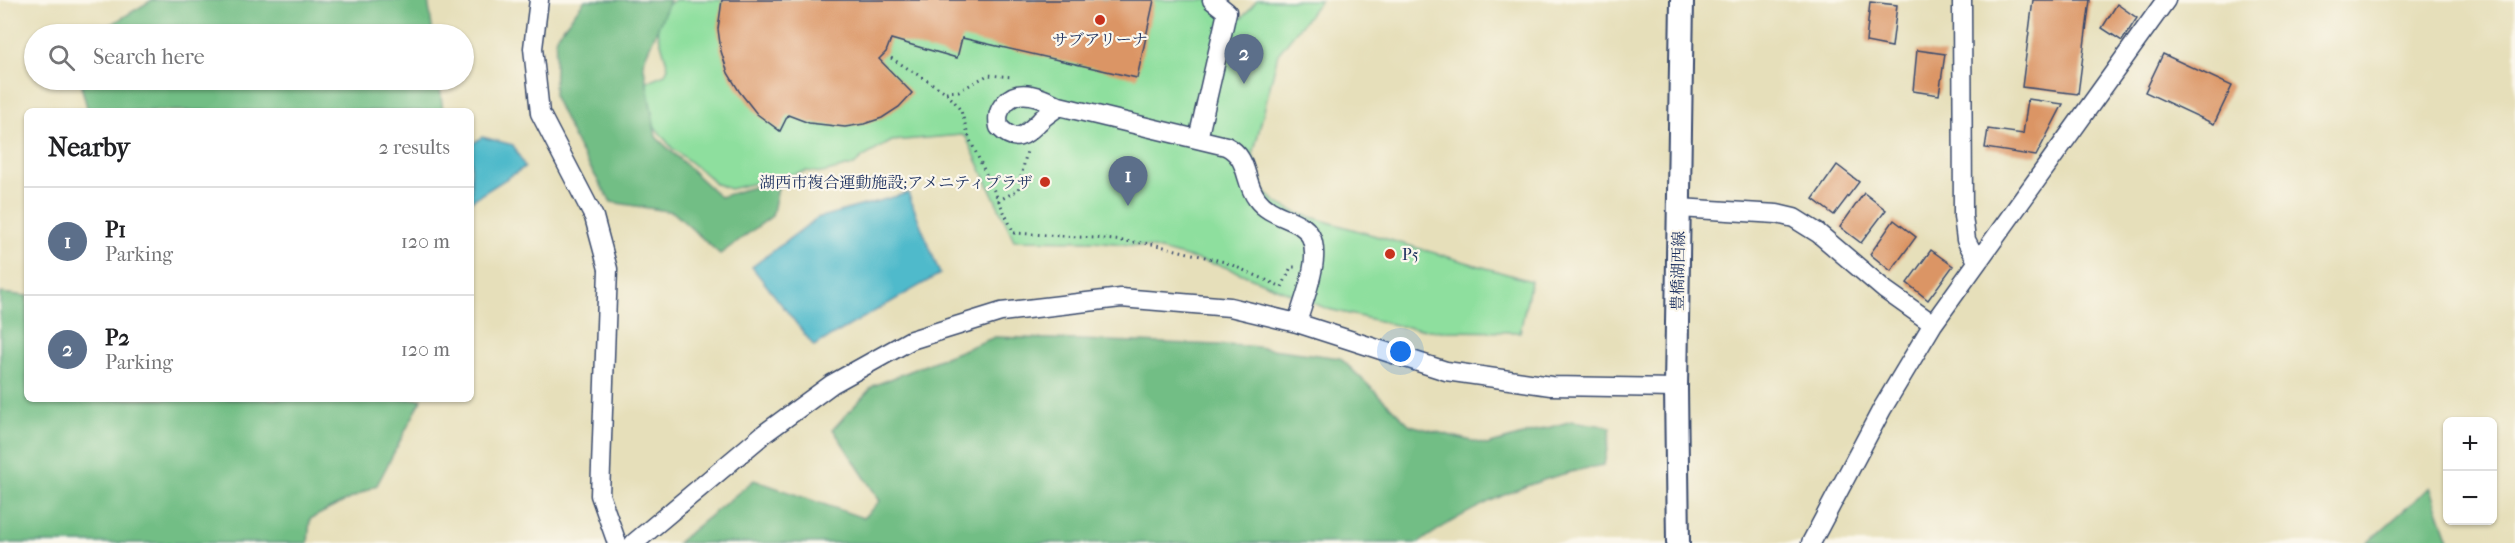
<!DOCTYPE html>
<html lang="en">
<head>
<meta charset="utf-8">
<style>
  :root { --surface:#fff; --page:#f6f6f6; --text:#202124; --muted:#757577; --line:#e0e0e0; --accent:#c8321e }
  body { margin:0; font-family:"IM FELL French Canon","Noto Serif JP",serif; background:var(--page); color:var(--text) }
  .controls { position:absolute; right:18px; bottom:18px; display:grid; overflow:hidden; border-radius:9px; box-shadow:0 2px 4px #0004 }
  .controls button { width:54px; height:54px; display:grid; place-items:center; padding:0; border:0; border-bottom:2px solid var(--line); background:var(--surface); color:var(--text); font:30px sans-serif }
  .you { position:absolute; left:1401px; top:352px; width:21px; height:21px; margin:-15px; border:4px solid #fff; border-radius:50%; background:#1a73e8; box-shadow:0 0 0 9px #1a73e833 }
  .badge { display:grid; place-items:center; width:39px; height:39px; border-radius:50%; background:var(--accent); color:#fff; font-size:20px; font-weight:700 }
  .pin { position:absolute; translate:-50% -50px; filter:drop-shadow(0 2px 3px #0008) }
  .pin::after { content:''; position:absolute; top:32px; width:21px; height:18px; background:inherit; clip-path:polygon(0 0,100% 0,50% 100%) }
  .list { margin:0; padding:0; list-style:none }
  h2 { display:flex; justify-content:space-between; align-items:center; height:78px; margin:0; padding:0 24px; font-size:26px }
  h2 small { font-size:20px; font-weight:400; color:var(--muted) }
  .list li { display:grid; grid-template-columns:39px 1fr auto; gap:18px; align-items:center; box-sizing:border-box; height:108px; padding:0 24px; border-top:2px solid var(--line) }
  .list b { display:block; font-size:22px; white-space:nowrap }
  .list p { margin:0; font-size:20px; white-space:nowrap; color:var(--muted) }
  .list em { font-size:20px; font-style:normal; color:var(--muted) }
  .icon { flex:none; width:33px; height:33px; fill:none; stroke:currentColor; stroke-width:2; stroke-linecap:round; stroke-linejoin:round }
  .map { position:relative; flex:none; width:2515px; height:543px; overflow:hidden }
  .search { position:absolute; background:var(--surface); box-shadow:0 2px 4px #0004; left:24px; top:24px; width:450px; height:66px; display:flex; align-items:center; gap:15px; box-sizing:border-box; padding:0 21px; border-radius:33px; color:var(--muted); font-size:22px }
  .panel { position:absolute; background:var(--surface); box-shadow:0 2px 4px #0004; left:24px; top:108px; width:450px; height:294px; border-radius:9px }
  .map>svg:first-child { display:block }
</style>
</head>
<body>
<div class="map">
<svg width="2515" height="543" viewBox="0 0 2515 543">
  <rect width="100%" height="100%" fill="#fbf7ec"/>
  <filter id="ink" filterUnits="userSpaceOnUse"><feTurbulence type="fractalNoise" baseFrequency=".0167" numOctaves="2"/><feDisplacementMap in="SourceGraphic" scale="12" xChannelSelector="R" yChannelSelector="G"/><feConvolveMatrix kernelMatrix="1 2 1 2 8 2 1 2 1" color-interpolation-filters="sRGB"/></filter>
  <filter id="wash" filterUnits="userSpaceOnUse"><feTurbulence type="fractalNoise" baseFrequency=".008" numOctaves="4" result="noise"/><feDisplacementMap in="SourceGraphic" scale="24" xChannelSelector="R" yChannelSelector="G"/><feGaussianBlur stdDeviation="1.35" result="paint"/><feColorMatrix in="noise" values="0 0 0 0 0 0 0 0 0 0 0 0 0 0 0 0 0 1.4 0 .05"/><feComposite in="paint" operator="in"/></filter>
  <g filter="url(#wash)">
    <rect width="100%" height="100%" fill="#e6dfba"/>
    <path fill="#8edf9e" stroke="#54877e" stroke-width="1.5" d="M675,0H1221L1242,18L1257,0H1321L1278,54L1253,155L1265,192L1277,203L1297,213L1531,281L1520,332L1437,331L1400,326L1328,309L1225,267L1149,247L1094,241L1014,240L966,137L962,135L892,141L863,157L854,165L822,173L806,171L730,189L714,183L708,176L672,148L663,137L647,117L643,83L665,74L668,67L655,22L662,9Z"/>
    <path fill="#72be85" stroke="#467672" stroke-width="1.5" d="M152,0H428L433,34H95Z
      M585,0H670L643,62L656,137L720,197L780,179L772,216L720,254L673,212L611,202L579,149L554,97L556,37Z
      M83,80H439L443,111H88L82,89Z
      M0,293L27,296V399H422L377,485L310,519L308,543H0Z
      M995,337L1249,346L1340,358L1410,425L1487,445L1572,421L1611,427L1604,465C1542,475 1469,506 1419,543H677L754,480L863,518L880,501L833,429L873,386Z
      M2430,487L2450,543H2367Z"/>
    <path fill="#4fbacb" stroke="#357494" stroke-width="1.5" d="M482,137L513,145L525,167L471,201V145Z
      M908,193L940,274L814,346L752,267L817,218Z"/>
    <g id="blocks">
      <path fill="#db9565" d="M722,0H1154L1137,78L962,38L957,58L891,39L886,52L879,59L912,93L899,107L882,118L864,124L845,127L809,123L788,115L780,131L757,114L739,91L728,73L721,51L718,29Z
        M2033,0H2090L2078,94L2022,87Z
        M1870,2L1897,5L1892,47L1866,42Z
        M2117,4L2137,18L2122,41L2102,28Z
        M1917,50L1945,54L1939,95L1913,91Z
        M2163,54L2232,86L2214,124L2145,92Z
        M2028,99L2063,104L2036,156L1985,148L1988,129L2023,134Z
        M1837,165L1859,182L1834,215L1813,199Z
        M1864,193L1886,210L1861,243L1840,227Z
        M1894,220L1916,237L1891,271L1870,254Z
        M1931,250L1953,266L1928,300L1907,283Z"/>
    </g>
  </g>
  <g filter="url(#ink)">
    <use href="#blocks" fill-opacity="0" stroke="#39496c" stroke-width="1.5"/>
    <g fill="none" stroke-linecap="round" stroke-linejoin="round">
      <defs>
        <path id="minor" d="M539,0L533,48L540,113L594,217L608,269L600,495L617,543
          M1962,0L1963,216L1966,240L1977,261
          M1059,106C1053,111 1045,115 1040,121C1025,135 1017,145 999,127C997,117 998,111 1005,103C1019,86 1043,98 1059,106L1226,146C1250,158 1243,181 1257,199C1268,214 1285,216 1300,225C1330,242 1304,297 1297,323
          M1198,139L1227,12L1212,0
          M1679,208L1777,214L1794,218L1818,233L1885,290L1933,324
          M634,543L765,433L832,384L911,340L1001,312L1121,298L1230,307L1297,323L1446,371L1551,386L1676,388
          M1811,543L1882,409L1933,324L2166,0"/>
        <path id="major" d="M1678,543L1676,388L1682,0"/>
      </defs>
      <use href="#minor" stroke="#39496c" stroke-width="21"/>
      <use href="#major" stroke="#39496c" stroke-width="26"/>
      <path stroke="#39496c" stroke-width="3" stroke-dasharray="1.5 4.5" stroke-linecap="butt" d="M891,58L944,91L954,101L961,111L970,140L1014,233L1095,238L1152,244L1225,262L1282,287L1291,267H1295
        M946,92L959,91L988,75L1013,77
        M998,201L1018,190L1027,151"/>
      <use href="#minor" stroke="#fff" stroke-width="18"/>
      <use href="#major" stroke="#fff" stroke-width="22"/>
    </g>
  </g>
  <g fill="#c8321e" stroke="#fbf7ec" stroke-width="2">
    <circle cx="1100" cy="20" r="6"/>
    <circle cx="1045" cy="182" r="6"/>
    <circle cx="1390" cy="254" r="6"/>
  </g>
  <g text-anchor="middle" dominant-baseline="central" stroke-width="4.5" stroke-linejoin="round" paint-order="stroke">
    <g font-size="16" fill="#1b2f5e" stroke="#fbf7ec">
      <text x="1100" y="39">サブアリーナ</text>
      <text x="1033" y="182" text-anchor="end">湖西市複合運動施設;アメニティプラザ</text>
      <text x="1402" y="254" text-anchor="start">P5</text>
    </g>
    <g font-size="16" fill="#1b2f5e" stroke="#fbf7ec">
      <text transform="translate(1678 271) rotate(-89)">豊橋湖西線</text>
    </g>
  </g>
</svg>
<div class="controls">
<button>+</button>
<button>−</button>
</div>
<div class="you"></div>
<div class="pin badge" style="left:1128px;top:206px;background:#5c6f8a">1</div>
<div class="pin badge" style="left:1244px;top:84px;background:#5c6f8a">2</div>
<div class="search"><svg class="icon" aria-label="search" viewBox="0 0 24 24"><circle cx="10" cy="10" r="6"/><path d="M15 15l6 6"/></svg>Search here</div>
<section class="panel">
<h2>Nearby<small>2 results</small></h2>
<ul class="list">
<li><span class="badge" style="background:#5c6f8a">1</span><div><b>P1</b><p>Parking</p></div><em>120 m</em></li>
<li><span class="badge" style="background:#5c6f8a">2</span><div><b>P2</b><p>Parking</p></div><em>120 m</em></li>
</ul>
</section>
</div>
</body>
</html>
